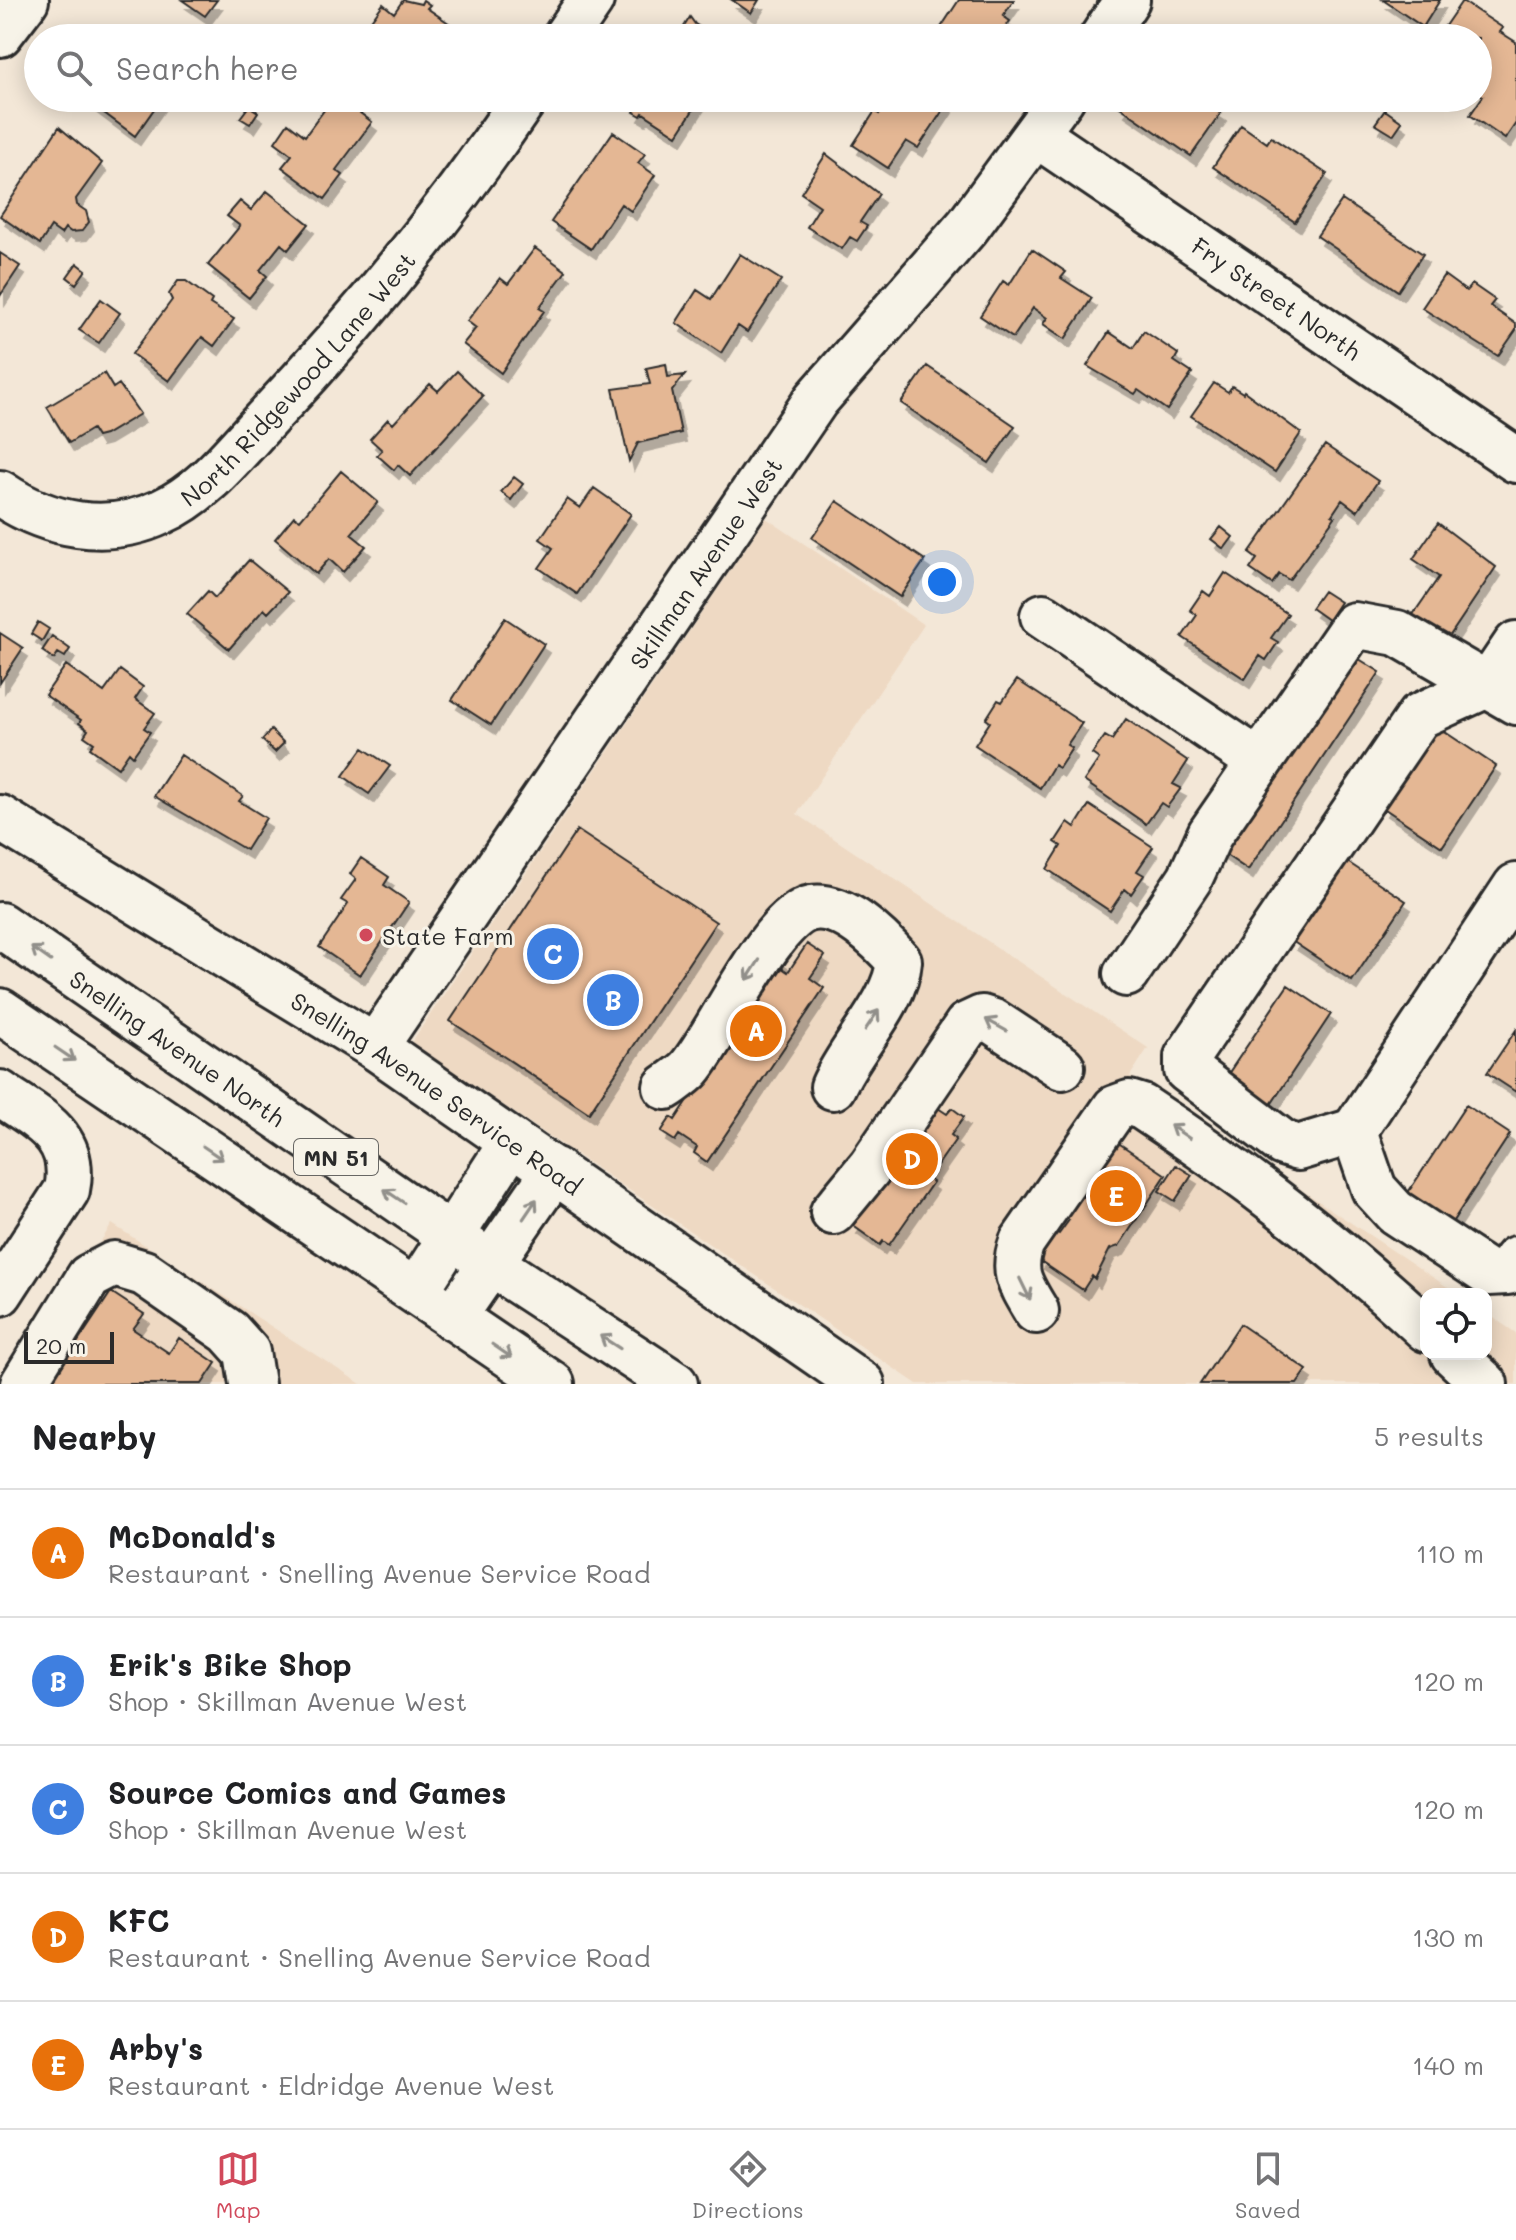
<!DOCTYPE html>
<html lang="en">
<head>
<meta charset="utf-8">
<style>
  :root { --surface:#fff; --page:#f2f2f2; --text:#202124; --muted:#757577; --line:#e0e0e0; --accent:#d1495b }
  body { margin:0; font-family:Mali,sans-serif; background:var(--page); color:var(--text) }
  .controls { position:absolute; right:24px; bottom:24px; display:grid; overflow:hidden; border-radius:16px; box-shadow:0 4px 20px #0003 }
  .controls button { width:72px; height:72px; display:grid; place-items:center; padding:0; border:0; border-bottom:2px solid var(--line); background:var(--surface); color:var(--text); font:40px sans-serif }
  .scale { position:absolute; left:24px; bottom:20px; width:90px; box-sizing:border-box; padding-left:8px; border:4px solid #2b2b2b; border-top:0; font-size:22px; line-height:28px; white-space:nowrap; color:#2b2b2b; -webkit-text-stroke:6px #f7f3e8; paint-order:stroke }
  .you { position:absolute; left:942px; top:582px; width:28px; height:28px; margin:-20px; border:6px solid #fff; border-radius:50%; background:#1a73e8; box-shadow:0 0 0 12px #1a73e833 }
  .badge { display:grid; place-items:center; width:52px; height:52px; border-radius:50%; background:var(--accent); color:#fff; font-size:26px; font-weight:700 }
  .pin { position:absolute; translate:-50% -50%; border:4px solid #fff; box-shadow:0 2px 8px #0006 }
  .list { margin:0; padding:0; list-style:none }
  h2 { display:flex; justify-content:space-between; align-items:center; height:104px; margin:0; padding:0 32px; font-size:34px }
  h2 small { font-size:26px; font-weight:400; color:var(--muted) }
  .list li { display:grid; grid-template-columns:52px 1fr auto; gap:24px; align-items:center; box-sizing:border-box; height:128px; padding:0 32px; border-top:2px solid var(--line) }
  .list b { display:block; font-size:30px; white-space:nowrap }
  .list p { margin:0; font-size:26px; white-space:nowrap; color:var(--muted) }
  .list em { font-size:26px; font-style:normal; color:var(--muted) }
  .icon { flex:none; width:44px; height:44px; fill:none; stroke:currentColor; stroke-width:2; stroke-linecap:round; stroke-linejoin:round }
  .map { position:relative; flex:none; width:1516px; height:1384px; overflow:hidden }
  .search { position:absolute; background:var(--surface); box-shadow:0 4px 20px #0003; left:24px; right:24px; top:24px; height:88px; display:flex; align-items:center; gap:20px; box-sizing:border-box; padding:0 28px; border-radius:44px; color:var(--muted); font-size:30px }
  .sheet { height:744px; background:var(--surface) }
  nav { display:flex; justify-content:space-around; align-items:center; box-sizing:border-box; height:112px; border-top:2px solid var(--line); background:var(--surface); font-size:22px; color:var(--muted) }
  nav a { display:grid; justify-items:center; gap:4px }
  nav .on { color:var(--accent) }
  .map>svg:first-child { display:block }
</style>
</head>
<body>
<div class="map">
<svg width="1516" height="1384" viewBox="0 0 1516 1384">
  <defs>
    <filter id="shadow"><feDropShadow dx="5" dy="9" stdDeviation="0" flood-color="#0004"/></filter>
  </defs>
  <rect width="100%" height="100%" fill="#f3e7d7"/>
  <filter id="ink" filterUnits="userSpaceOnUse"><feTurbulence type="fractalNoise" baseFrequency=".0125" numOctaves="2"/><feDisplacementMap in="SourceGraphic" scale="16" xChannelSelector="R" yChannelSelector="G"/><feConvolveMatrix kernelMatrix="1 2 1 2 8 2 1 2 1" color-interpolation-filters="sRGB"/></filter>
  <g filter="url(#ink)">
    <path fill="#eed9c3" d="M766,518L924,625L797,814L1148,1048L1130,1076L1458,1294H1426V1354H1486V1313L1516,1333V1384H917L411,1043Z
      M112,1224L361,1384H8Z"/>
    <path fill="#e4b794" stroke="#2b2b2b" stroke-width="2" filter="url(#shadow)" d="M182,0H217L205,16Z
      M403,0L421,4L423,0L430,5L427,8L453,26L445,38H377L379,35L367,26L383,4L394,13Z
      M732,0H759L751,13Z
      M959,0H1014L1003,16L1010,21L998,38H934Z
      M1383,0H1440L1423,27Z
      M1462,1L1503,28L1500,32L1516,42V123L1505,139L1470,115L1483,96L1478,93V87L1486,75L1478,69V38L1438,36Z
      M690,17L695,24L717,38H677Z
      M84,98H160L161,99L135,136Z
      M333,98H340L372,122L336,170L343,175L325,199L282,167L292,155L275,142L288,123L305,136Z
      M643,98H701L677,135L643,113L641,116L634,112Z
      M890,98H951L918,148L906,141L888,168L853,145L875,111L879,114Z
      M1127,98H1199L1221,113L1191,156L1120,107Z
      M249,106L258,112L250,124L240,118Z
      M1385,110L1402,122L1393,135L1375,124Z
      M1241,125L1267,143L1271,137L1327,174L1295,222L1213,167Z
      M59,127L102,163L76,199L77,205L86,211L89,222L82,231L71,232L65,228L61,234L51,227L40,244L0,216Z
      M613,132L645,154L638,163L655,175L631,211L621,204L591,249L551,222Z
      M826,154L879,194L860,222L867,226L857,241L850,237L842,249L807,227L820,206L801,193Z
      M267,191L309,224L288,250L281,244L260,270L267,276L249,298L208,265L240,226L227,216L240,201L251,210Z
      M1342,200L1423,254L1398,291L1317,236Z
      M535,248L566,271L539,308L544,311L501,373L463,344L476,328L467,321L500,278L508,284Z
      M1032,249L1066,272L1061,278L1092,298L1065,339L1043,324L1047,318L1033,308L1013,338L980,316L1003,281L1009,285Z
      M0,253L20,266L0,296Z
      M740,254L781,280L747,332L738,326L721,353L676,323L697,290L711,299Z
      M77,263L86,270L76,284L67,277Z
      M1444,275L1466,291L1472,284L1495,300L1490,306L1516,324V330L1498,356L1422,308Z
      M178,281H186L212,300L210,304L234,319L214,346L202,337L169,381L132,354L172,300L169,294Z
      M101,299L120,313L99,343L79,330Z
      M1144,331L1178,354L1174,361L1192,373L1167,410L1138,390L1135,394L1087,366L1109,332L1133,348Z
      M666,364L668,377L685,375L672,391L681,433L638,443L629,461L613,389L650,384L646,368Z
      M927,366L1015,426L989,463L901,403Z
      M457,371L483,396L410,476L398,465L394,470L377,455L382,450L370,439L388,419L393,424L430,384L438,391Z
      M104,373L113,388L119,384L140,414L105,435L97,437L92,429L69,443L47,407Z
      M1214,383L1228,392L1232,386L1243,393L1244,391L1301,433L1275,472L1191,416Z
      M1325,445L1378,481L1357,511L1342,500L1332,515L1335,517L1289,580L1279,574L1272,584L1250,569L1257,559L1249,553Z
      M341,471L378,502L351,534L366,546L343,572L329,559L316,574L275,539L294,516L300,520Z
      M514,477L523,484L511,500L501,492Z
      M594,488L631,514L577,594L539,568L553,548L540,539L567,499L580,508Z
      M837,501L925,560L900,597L812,538Z
      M1438,523L1496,567L1447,640L1412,616L1439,577L1413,559Z
      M1221,527L1233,537L1224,549L1211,539Z
      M249,560L288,592L268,613L264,609L229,649L187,614L208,591L215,598Z
      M1225,573L1288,614L1271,638L1278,642L1266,660L1260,656L1245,679L1182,637L1197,615L1190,610L1203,591L1210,596Z
      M1323,591L1340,602L1328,620L1311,608Z
      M505,618L544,644L491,725L452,700Z
      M38,622L49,629L42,641L31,634Z
      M0,633L23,648L0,683Z
      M52,636L70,649L65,657L58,653L54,659L42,651Z
      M1351,654L1380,672L1248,870L1220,851Z
      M66,665L104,692L120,670L143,687L135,699L155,713L144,728L150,732L133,756L129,752L118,768L90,748L94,743L84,736L88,730L79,723L81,720L45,695Z
      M1017,680L1082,723L1067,745L1072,748L1059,768L1054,765L1040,788L975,745L990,722L986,719L998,700L1002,702Z
      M1126,719L1188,761L1173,784L1181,788L1167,807L1161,803L1146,824L1084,781L1099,759L1092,754L1105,736L1112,740Z
      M1436,726L1496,766L1442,847L1382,807Z
      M271,730L284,743L275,752L262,740Z
      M363,748L390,766L369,794L343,776Z
      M181,755L243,796L239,801L266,818L246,850L154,796Z
      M1089,805L1153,847L1137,871L1144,875L1131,894L1125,889L1110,911L1047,869L1061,846L1055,842L1068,822L1075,827Z
      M577,830L716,922L589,1113L450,1021Z
      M361,858L389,877L384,885L409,902L360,975L319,947L348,904L341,900L356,879L350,874Z
      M1346,861L1406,901L1352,981L1292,941Z
      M807,944L825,956L810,978L824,988L707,1162L694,1153L697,1147L679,1135L675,1141L661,1132L671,1117L675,1120L700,1082L769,951L786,962L782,968L788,972Z
      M1288,985L1331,1014L1270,1106L1226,1077Z
      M1516,1030V1092L1487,1073Z
      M929,1102L947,1114L952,1108L964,1117L951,1135L956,1139L928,1179L933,1182L889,1245L883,1241L880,1245L852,1225L855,1221L849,1216Z
      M1466,1105L1510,1134L1449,1227L1405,1197Z
      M1117,1142L1166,1175L1119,1246L1110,1249L1095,1279L1092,1276L1083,1290L1039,1260L1056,1232L1059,1234L1069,1220L1065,1218Z
      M1176,1165L1192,1175L1175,1201L1159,1191Z
      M111,1292L144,1314L133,1329L169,1353L179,1338L216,1363L202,1384H50Z
      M1240,1324L1307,1370L1297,1384H1200Z"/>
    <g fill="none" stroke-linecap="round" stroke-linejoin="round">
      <defs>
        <g id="minor">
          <path d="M0,34L26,0"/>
          <path d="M565,38L591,0"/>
          <path d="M1102,38L1127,0"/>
          <path id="s1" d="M1037,135L1516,460"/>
          <path id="s2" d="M0,493C48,526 108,537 161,512C204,493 234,453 265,420C361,319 447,213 525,98"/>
          <path d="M1043,616L1258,761"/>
          <path d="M1489,684L1516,644"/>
          <path id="s3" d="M0,818L375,1047L862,1384"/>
          <path d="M1126,974L1190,878L1210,834L1354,625L1397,633L1516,702"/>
          <path id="s4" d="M375,1047L816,400L968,226L1062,98"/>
          <path d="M666,1087C674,1081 684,1075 690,1068C719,1034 771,915 812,908C843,903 880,939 899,961C896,1003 850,1047 833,1087"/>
          <path d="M0,1093C39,1120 78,1136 67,1190L0,1293"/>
          <path d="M1354,1131L1298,1148L1283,1143L1187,1070V1057L1419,716L1489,684"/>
          <path d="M1354,1131L1516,886"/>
          <path d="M1354,1131L1374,1189L1395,1212L1488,1273L1507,1272L1516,1259"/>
          <path d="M833,1212L871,1166L967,1025L982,1018L994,1022L1062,1067"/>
          <path d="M416,1291L512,1142"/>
          <path d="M1036,1311C1020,1284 1011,1272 1022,1242L1115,1108L1129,1103L1142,1107C1248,1177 1333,1243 1426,1329"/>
          <path d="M453,1318L555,1170"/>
          <path d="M1453,1354L1485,1384"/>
          <path d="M23,1384L89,1277L114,1264L144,1273L229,1332L247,1352L252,1384"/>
        </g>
        <g id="major">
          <path id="s5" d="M0,925L493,1265L675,1384"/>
          <path d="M0,1011L552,1384"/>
        </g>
      </defs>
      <use href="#minor" stroke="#2b2b2b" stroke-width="50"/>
      <use href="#major" stroke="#2b2b2b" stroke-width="50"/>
      <use href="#minor" stroke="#f7f3e8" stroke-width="44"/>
      <use href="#major" stroke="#f7f3e8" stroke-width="44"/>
    </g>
    <defs><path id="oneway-shaft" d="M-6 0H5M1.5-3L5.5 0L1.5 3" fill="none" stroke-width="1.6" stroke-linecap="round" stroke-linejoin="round" transform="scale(2)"/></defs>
    <g stroke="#918f8a">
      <use href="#oneway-shaft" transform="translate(41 954) rotate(-145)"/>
      <use href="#oneway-shaft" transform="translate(753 970) rotate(123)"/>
      <use href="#oneway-shaft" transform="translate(872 1020) rotate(-56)"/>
      <use href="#oneway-shaft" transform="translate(996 1025) rotate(-151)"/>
      <use href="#oneway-shaft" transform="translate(65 1054) rotate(34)"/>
      <use href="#oneway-shaft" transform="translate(1180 1132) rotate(-146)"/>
      <use href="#oneway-shaft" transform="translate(213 1153) rotate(34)"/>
      <use href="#oneway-shaft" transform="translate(394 1196) rotate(-146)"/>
      <use href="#oneway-shaft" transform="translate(530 1209) rotate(-56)"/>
      <use href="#oneway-shaft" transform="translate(1025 1289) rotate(64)"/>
      <use href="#oneway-shaft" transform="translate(610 1342) rotate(-147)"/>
      <use href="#oneway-shaft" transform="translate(502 1351) rotate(34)"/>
    </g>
  </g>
  <circle fill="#d1495b" stroke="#f7f3e8" stroke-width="3" cx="366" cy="935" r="8"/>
  <g text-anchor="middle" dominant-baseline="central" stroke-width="6" stroke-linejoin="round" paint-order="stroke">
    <rect fill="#f7f3e8" stroke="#686764" stroke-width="2" x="294" y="1139" width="84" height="36" rx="6"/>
    <g font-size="22" font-weight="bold" fill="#2b2b2b">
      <text x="336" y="1157">MN 51</text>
    </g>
    <g font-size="24" fill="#2b2b2b" stroke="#f7f3e8">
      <text stroke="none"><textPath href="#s1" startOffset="290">Fry Street North</textPath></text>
      <text stroke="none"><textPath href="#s2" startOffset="362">North Ridgewood Lane West</textPath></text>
      <text stroke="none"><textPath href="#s4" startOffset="586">Skillman Avenue West</textPath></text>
      <text stroke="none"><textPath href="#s5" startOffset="216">Snelling Avenue North</textPath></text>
      <text stroke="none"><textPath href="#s3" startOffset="516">Snelling Avenue Service Road</textPath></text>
    </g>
    <g font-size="24" fill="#2b2b2b" stroke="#f7f3e8" text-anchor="start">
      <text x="382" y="935">State Farm</text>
    </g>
  </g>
</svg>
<div class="controls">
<button><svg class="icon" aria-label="locate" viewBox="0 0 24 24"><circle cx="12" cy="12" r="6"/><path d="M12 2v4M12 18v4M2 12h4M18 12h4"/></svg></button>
</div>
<div class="scale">20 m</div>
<div class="you"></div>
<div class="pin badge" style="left:756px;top:1031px;background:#e8710a">A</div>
<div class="pin badge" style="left:613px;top:1000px;background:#3f7fe0">B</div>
<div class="pin badge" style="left:553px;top:954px;background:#3f7fe0">C</div>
<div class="pin badge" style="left:912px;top:1159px;background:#e8710a">D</div>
<div class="pin badge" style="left:1116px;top:1196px;background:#e8710a">E</div>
<div class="search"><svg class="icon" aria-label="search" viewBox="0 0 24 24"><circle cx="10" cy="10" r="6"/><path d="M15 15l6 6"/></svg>Search here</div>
</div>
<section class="sheet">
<h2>Nearby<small>5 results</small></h2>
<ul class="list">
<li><span class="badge" style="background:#e8710a">A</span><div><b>McDonald's</b><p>Restaurant · Snelling Avenue Service Road</p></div><em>110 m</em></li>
<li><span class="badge" style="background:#3f7fe0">B</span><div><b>Erik's Bike Shop</b><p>Shop · Skillman Avenue West</p></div><em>120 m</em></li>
<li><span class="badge" style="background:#3f7fe0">C</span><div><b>Source Comics and Games</b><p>Shop · Skillman Avenue West</p></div><em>120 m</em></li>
<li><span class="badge" style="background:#e8710a">D</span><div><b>KFC</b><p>Restaurant · Snelling Avenue Service Road</p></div><em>130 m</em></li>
<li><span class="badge" style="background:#e8710a">E</span><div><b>Arby's</b><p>Restaurant · Eldridge Avenue West</p></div><em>140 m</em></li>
</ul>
</section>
<nav>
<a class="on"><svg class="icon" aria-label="map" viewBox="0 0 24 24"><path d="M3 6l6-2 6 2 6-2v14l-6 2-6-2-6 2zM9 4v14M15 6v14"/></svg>Map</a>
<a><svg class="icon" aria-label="directions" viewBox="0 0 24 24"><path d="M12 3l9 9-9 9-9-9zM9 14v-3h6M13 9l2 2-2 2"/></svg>Directions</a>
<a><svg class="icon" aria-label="saved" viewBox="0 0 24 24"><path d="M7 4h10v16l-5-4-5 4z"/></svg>Saved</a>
</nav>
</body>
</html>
